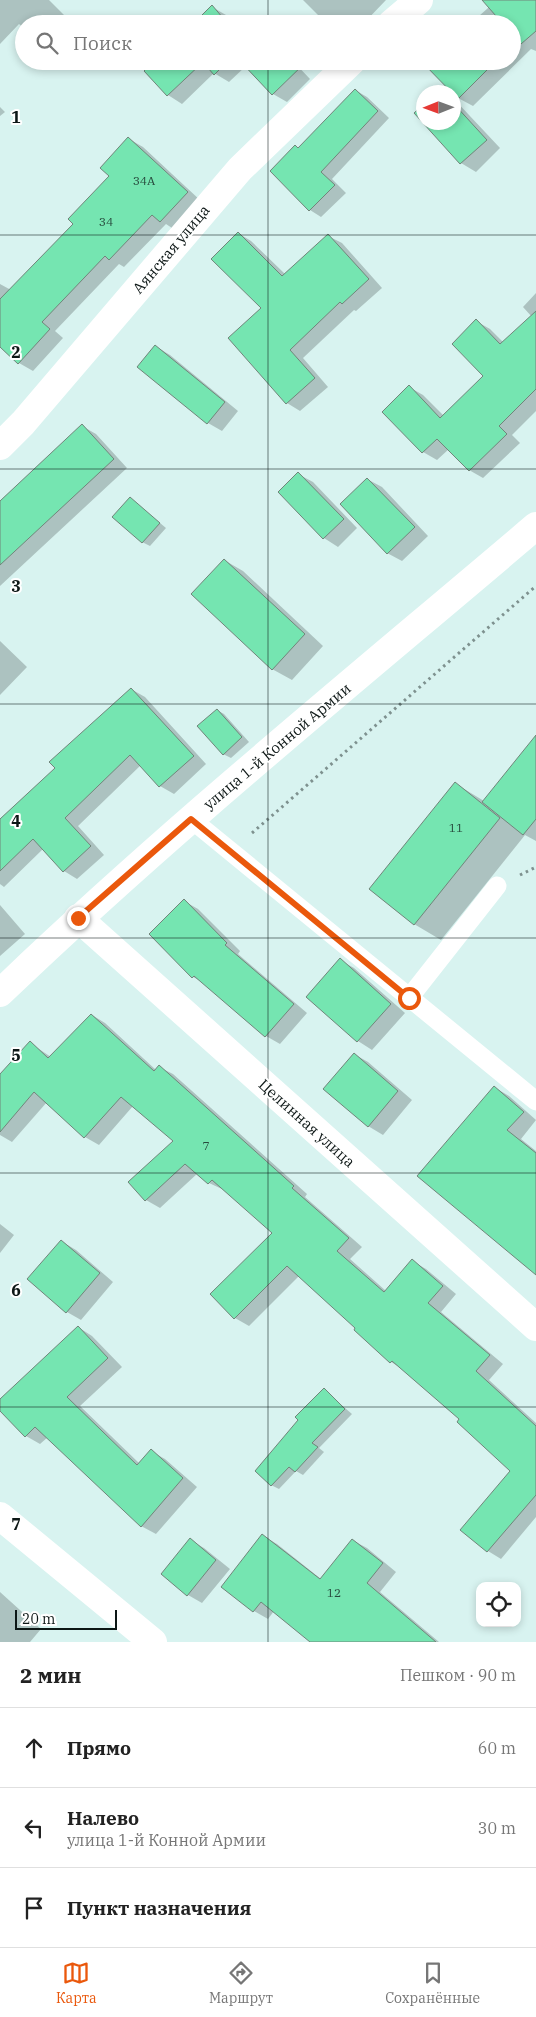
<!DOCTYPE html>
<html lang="ru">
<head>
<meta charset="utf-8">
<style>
  :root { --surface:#fff; --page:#f6f6f6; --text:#222; --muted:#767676; --line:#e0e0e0; --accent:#ea580c }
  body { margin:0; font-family:"IBM Plex Serif",serif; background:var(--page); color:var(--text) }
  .controls { position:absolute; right:15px; bottom:15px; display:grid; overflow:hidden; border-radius:10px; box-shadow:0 2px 8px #0003 }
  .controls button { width:45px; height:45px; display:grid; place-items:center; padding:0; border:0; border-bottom:1px solid var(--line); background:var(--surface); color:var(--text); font:25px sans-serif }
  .compass { position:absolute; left:416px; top:85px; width:45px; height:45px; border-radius:50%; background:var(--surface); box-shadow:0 2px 8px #0003; rotate:269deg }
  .scale { position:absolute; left:15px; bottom:12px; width:102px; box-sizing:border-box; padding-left:5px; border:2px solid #0d1716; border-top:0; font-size:14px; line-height:18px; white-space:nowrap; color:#0d1716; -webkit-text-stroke:4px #fff; paint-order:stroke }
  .stop { position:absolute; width:15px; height:15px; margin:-11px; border:4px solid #ea580c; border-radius:50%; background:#fff }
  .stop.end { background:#ea580c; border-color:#fff; box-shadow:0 1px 5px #0008 }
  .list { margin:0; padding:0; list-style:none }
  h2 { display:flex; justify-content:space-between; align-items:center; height:65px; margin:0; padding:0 20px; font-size:21px }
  h2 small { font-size:16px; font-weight:400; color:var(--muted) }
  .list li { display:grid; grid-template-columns:32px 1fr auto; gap:15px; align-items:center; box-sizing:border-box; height:80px; padding:0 20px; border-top:1px solid var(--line) }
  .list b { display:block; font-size:19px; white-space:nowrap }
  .list p { margin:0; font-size:16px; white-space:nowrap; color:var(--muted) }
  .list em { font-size:16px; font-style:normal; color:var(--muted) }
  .icon { flex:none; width:28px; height:28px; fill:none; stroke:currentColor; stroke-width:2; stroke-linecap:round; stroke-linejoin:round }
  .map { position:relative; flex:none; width:536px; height:1642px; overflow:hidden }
  .search { position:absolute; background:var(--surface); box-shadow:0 2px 8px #0003; left:15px; right:15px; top:15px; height:55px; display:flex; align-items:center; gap:12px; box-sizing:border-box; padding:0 18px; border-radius:28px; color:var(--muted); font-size:19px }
  .sheet { height:305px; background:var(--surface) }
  nav { display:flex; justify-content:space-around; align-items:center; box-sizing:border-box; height:70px; border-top:1px solid var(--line); background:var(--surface); font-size:14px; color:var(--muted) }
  nav a { display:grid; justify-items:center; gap:2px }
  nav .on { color:var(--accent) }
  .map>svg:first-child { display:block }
</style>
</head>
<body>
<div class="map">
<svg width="536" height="1642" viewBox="0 0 536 1642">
  <rect width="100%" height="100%" fill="#d8f3f0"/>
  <path fill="#0003" d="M0,0H49L73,24H24V28L19,24L0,44Z
    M303,0H386L363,24H327Z
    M497,0H536V51L531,49L473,106L458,98L423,61H512V24H470Z
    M212,7L226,15L234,24H193Z
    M156,61H293L310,79L287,102L273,94L246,66L229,82L214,73L182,104L168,95Z
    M355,90L367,97L389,118L332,179L346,193L321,217L310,210L271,171L299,149Z
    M454,99L500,148L476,172L461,163L424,122H454Z
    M0,107L5,112L0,116Z
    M129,139L143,147L201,201L175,230L166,224L124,267L119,264L55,331L63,338L33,371L19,363L0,346V284L11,290L75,224L111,176Z
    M238,233L251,241L285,274L328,236L342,243L382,288L356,311L354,310L303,358L328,387L300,411L287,403L230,338L263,308Z
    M536,293V411L512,435L520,443L483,478L469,470L449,449L437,460L423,452L384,412L409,387L423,395L444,416L485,376L476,321L490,329L504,343L532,317L523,307Z
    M155,346L170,355L238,411L222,431L208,423L139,367Z
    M82,426L96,434L127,468L0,586V501Z
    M298,474L313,482L357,528L338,547L324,538L279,492Z
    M367,479L382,487L428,536L402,561L387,553Z
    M130,498L166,528L150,546L142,542Z
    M224,560L243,571L323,646L292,680L272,669Z
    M0,641L27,667L0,695Z
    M131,689L145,697L206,764L174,794L160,786L141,765L78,826L104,855L77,879L64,871L43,849L4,887L0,884V819L56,768Z
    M217,710L224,714L249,742L231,758L223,754Z
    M536,737V841L525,835L441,940L414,924L456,784L484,801Z
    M184,901L198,909L240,951L238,954L307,1013L280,1044L266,1036L203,982L193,977Z
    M0,905L25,934L0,956Z
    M340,960L354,968L405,1013L372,1050L358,1041L307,996Z
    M92,1015L105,1023L156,1070L159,1067L173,1074L307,1194L305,1197L362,1247L350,1259L386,1291L412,1261L426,1269L456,1294L441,1312L503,1364L489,1380L536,1423V1517L501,1559L488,1551L512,1470L461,1419L401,1368L391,1362L357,1328L299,1276L249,1326L235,1318L212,1294L274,1233L224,1190L209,1183L198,1173L160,1208L146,1200L175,1141L133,1106L99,1145L85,1137L47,1102L12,1142L0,1135V1075L30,1043L51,1057Z
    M354,1054L368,1062L412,1100L383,1135L368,1126Z
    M494,1087L509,1096L536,1120L521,1139L536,1151V1273Z
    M0,1224L14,1235L0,1253Z
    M61,1241L76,1250L113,1282L81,1320L67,1312L29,1279Z
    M78,1327L92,1336L122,1367L80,1406L140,1464L151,1451L165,1459L197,1487L156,1534L141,1526L48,1437L40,1444L26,1436L0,1409V1401Z
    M324,1390L352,1414L319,1448L324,1452L303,1475L296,1471L279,1489L271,1485Z
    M263,1536L277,1544L321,1579L352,1540L367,1548L396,1572L380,1592L439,1642H312L274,1611L268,1619L254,1611Z
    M190,1540L204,1548L230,1569L202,1603L188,1595Z
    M0,1592L41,1629L30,1642H0Z"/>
  <path fill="#75e5b1" stroke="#71857a" d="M482,0H536V31L521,44L512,34V24H503Z
    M212,5L228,24H193Z
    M154,61H228L214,75L203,62L167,96L144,71Z
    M240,61H307L272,95Z
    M421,61H496L458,99Z
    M355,89L378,111L321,172L335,185L309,211L270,171L295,145L298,148Z
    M424,104V122H454V104L487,140L460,164L414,113Z
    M128,137L188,192L160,222L152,215L109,260L105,256L42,322L50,329L18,364L0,347V299L73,224L68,219L109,176L100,168Z
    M238,232L282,276L328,234L369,279L342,304L340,302L290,350L315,378L286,404L228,338L261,308L211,259Z
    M536,311V389L499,426L507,434L469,471L437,439L422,453L382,412L409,385L440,418L483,376L452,344L476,319L500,344Z
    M155,345L225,402L207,424L137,367Z
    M82,424L114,459L0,565V501Z
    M298,472L344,519L323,539L278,492Z
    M367,478L415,527L387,554L340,504Z
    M130,497L160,523L142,543L112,517Z
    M224,559L305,634L272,670L191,594Z
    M131,688L194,756L159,787L130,755L65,818L91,846L63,872L33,839L0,871V819L55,768L49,762Z
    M217,709L242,737L223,755L197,726Z
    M536,735V819L523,835L482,802Z
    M455,782L500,818L414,925L369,889Z
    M184,899L227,943L225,945L294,1004L265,1037L194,976L192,978L149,934Z
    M340,958L391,1004L357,1042L306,997Z
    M91,1014L154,1071L159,1065L294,1186L292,1188L349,1238L337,1251L384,1292L412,1259L443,1286L428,1303L490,1355L476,1371L536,1426V1495L487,1552L460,1530L510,1471L457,1422L459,1419L392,1361L390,1363L354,1330L355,1328L287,1266L234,1319L210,1294L272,1233L212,1180L208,1184L185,1164L145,1201L128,1182L173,1141L121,1097L84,1138L34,1092L0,1132V1074L30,1041L48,1058Z
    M354,1053L398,1091L368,1127L323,1089Z
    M494,1086L524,1112L507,1130L536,1153V1275L417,1176Z
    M61,1240L100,1273L66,1313L27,1279Z
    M78,1326L108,1358L67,1397L137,1465L151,1449L183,1478L141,1527L35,1427L25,1437L0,1411V1399Z
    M324,1388L345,1409L312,1443L318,1447L295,1472L289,1467L271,1486L255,1471L298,1420L295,1417Z
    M262,1534L320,1579L352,1539L383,1563L367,1583L436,1642H310L261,1602L253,1612L221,1587Z
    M190,1538L216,1560L187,1596L161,1574Z"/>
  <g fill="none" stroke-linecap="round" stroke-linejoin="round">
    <path stroke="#7e918f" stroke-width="3" stroke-dasharray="2.5 4" stroke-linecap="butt" d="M252,833L536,586
      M520,875L536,867"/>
    <path stroke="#fff" stroke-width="19" d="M191,819L536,1101
      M409,998L497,886"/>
    <path stroke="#fff" stroke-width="28" d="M391,24L419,0
      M0,446L23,423L240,169L352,61
      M78,918L536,1327
      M0,1516L153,1642"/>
    <path stroke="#fff" stroke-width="28" d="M0,993C171,829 356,679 536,526"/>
  </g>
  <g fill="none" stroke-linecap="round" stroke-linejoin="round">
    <path stroke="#ea580c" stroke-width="6" d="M78,918L191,819L409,998"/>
  </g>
  <path fill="none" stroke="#0d1716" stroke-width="1" stroke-opacity="0.55" d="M268,0V24M268,61V1642M0,235H536M0,469H536M0,704H536M0,938H536M0,1173H536M0,1407H536"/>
  <g text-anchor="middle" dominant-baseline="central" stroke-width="4" stroke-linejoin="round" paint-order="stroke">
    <g font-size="12" fill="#274a3d">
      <text x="144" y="180">34А</text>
      <text x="106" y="221">34</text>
      <text x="456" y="827">11</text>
      <text x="206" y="1145">7</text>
      <text x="334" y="1592">12</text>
    </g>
    <g font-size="15" fill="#0d1716" stroke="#fff">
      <text transform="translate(171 249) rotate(-50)">Аянская улица</text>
      <text transform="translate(277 746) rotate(-40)">улица 1-й Конной Армии</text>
      <text transform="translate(307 1123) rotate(42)">Целинная улица</text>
    </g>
  </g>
  <g font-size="16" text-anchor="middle" font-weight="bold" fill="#0d1716" stroke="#fff" stroke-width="4" stroke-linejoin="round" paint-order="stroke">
    <text x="16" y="123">1</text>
    <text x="16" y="358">2</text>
    <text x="16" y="592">3</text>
    <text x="16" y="827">4</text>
    <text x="16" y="1061">5</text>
    <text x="16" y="1296">6</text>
    <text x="16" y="1530">7</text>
  </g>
</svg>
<div class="controls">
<button><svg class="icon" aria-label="locate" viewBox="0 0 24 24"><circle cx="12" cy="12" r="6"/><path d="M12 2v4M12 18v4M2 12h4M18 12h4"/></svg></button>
</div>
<svg class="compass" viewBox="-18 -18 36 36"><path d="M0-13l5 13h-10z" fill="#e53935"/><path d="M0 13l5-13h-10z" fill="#767676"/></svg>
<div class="scale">20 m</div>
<div class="stop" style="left:409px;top:998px"></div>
<div class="stop end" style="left:78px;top:918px"></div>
<div class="search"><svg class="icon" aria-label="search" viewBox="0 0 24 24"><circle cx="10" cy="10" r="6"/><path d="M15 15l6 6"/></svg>Поиск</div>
</div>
<section class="sheet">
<h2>2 мин<small>Пешком · 90 m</small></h2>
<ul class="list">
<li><svg class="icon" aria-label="ahead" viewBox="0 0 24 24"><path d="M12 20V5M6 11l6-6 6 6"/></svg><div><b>Прямо</b></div><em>60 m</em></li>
<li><svg class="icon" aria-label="left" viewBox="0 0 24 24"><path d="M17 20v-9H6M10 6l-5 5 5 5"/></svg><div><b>Налево</b><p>улица 1-й Конной Армии</p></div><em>30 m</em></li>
<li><svg class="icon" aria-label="arrive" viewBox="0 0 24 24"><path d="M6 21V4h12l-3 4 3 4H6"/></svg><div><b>Пункт назначения</b></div></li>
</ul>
</section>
<nav>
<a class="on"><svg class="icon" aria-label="map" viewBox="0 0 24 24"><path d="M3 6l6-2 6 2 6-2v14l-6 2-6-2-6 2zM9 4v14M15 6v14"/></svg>Карта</a>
<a><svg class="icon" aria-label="directions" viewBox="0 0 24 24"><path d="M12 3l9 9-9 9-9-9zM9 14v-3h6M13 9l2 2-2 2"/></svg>Маршрут</a>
<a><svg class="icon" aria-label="saved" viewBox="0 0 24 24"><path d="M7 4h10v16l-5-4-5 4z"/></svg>Сохранённые</a>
</nav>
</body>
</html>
